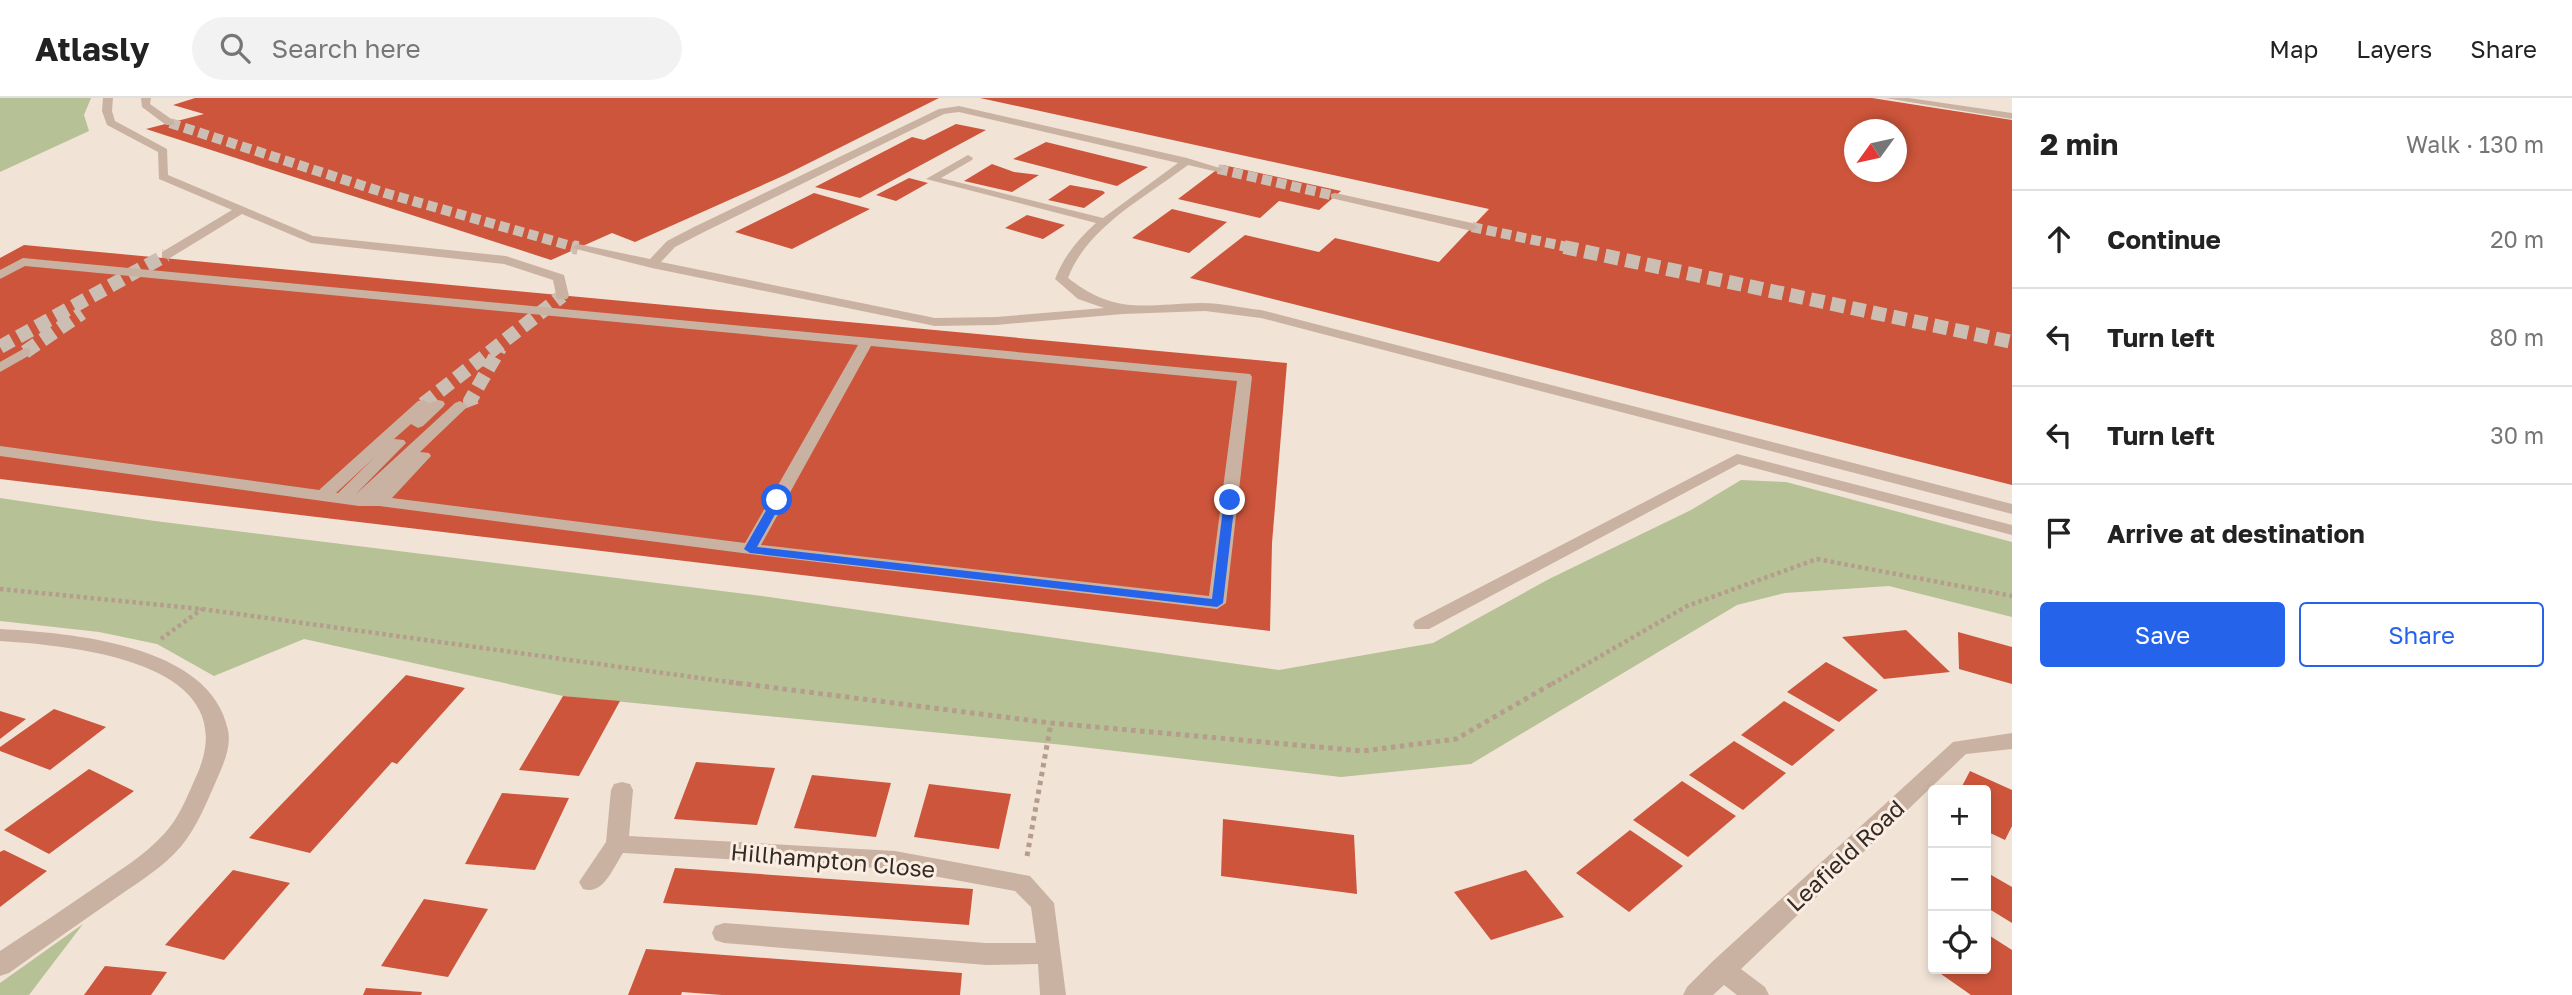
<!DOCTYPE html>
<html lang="en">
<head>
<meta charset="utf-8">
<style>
  :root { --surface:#fff; --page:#f2f2f2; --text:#222; --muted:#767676; --line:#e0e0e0; --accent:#2563eb }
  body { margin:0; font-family:"Golos Text",sans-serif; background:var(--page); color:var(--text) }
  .controls { position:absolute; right:21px; bottom:21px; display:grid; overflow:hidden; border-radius:7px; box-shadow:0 4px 10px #0003 }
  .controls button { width:63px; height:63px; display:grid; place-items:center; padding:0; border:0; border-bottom:2px solid var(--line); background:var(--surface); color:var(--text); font:35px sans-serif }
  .compass { position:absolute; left:1844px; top:21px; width:63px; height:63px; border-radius:50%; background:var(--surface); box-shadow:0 4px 10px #0003; rotate:237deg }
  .stop { position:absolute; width:21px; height:21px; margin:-16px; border:5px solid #2563eb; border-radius:50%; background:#fff }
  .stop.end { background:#2563eb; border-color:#fff; box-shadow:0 2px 7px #0008 }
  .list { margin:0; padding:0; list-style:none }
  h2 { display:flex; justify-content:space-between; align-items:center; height:91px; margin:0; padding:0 28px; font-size:30px }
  h2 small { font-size:23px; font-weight:400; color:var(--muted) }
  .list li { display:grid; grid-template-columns:46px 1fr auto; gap:21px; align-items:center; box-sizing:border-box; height:98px; padding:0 28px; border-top:2px solid var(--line) }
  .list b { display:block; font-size:26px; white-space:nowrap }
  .list em { font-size:23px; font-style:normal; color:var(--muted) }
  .actions { display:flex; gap:14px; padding:21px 28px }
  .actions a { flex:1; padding:16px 0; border:2px solid var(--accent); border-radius:7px; text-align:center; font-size:24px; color:var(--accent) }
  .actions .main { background:var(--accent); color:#fff }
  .icon { flex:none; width:38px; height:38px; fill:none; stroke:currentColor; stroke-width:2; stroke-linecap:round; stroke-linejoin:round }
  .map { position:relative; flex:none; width:2012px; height:897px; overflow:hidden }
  header { display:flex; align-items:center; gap:42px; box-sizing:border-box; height:98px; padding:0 35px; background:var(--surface); border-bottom:2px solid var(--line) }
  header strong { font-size:33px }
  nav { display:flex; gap:38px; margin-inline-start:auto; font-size:24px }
  .search { width:490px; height:63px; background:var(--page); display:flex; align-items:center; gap:18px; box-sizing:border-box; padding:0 24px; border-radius:38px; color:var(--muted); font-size:26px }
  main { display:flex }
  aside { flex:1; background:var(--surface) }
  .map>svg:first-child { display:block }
</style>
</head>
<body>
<header>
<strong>Atlasly</strong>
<div class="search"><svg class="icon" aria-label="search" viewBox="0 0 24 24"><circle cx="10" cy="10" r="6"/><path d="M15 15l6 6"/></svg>Search here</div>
<nav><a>Map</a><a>Layers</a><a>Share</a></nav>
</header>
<main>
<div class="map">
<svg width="2012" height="897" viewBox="0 0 2012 897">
  <rect width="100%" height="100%" fill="#f2e3d7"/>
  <path fill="#b6c196" d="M0,0H91L84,17L89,33L0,74Z
    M1741,382L1786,384L2012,444V519L1889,488L1785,495L1737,507L1471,666L1341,679L1064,647L563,598L304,541L214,578L157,546L99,534L0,523V400L155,423L762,498L1279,572L1433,545L1549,481L1691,412Z
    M83,826L29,897H0V885Z"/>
  <path fill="#cc553b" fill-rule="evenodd" d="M195,0H939L785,77L635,144L612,135L551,162L146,31L204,16L173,7Z
    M980,0H1872L2012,22V387L1190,180L1245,137L1319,154L1335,140L1439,164L1489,111ZM1854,32H1896V74H1854Z
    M956,26L986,32L860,100L815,89L912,39L924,42Z
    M1046,44L1148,69L1117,88L1013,61Z
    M992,66L1014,74L1039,77L1012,94L964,83Z
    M1223,67L1341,93L1319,112L1279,103L1260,120L1178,101Z
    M909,80L928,85L896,103L876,97Z
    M1070,87L1103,93L1105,95L1084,110L1048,102Z
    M814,95L870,111L792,151L735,134Z
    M1172,111L1227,124L1189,155L1132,140Z
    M1027,117L1065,127L1043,141L1005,130Z
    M24,147L1287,265L1272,445L1270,533L0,381V160Z
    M1906,532L1950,574L1884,581L1842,539Z
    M1958,534L2012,549V586L1959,571Z
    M1826,564L1878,592L1839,624L1787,594Z
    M406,577L465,590L397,666L392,664L310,755L249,740Z
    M563,598L620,603L579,678L519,672Z
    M1784,603L1835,632L1792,668L1741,637Z
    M54,611L106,629L50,672L0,653V649Z
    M0,613L26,621L0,641Z
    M1734,643L1786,675L1743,712L1689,677Z
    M696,664L775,670L757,727L674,721Z
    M89,671L134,693L49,756L4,732Z
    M1970,673L2012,692V728L2005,742L1986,733V692H1960Z
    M812,677L891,685L876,739L794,730Z
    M1682,683L1736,718L1688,759L1633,722Z
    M929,686L1011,696L999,751L914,739Z
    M502,695L569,700L535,772L465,766Z
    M1223,721L1354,737L1357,796L1221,778Z
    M1630,732L1683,768L1629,814L1576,775Z
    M4,752L47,773L0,809V754Z
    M675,770L973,791L969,827L663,805Z
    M233,772L290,785L224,862L165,847Z
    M1526,772L1564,819L1491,842L1454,794Z
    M1986,774L2012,789V825L1986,809Z
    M424,801L488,811L448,879L381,868Z
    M1987,836L2012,852V897H1971L1941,876L1948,871H1986Z
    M646,851L962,875L960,897H722L682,894L681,897H628Z
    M105,868L167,874L151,897H84Z
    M366,890L422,894L421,897H363Z"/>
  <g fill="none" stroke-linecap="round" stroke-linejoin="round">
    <path stroke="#ccbeb3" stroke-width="10" stroke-dasharray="10 5" stroke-linecap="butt" d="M170,25L385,95L578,150
      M1218,71L1335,98
      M1472,129L1572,150"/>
    <path stroke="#ccbeb3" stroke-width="14" stroke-dasharray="14 7" stroke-linecap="butt" d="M573,149L578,150
      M1564,149L2012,244
      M0,249L166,157
      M25,254L82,215
      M423,306L562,198
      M472,308L470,303L500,250"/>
    <path stroke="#b69c8d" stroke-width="4.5" stroke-dasharray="3.5 3.5" stroke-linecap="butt" d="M0,491L202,511L743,586
      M161,541L202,511
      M1552,586L1687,508L1817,461L2012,498"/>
    <path stroke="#b69c8d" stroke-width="5" stroke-dasharray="4.5 4.5" stroke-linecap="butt" d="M729,584L1051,625L1363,653L1456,641L1555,584
      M1027,758L1051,625"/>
    <path fill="#cab2a2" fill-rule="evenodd" d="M103,0H113L112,13L115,23L167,51L168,77L313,138L506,158L564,177L569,198L567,201H557L553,182L504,166L311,145L242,116L170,160H162V154L232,112L159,81L158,54L107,27L102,13Z
      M141,0H151L150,6L174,23V27H166L142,9Z
      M1885,0H1909L2012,15V21Z
      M959,8L1187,60L1223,71L1218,74L1188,67C1146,99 1087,129 1068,180C1117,218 1145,206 1202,205C1221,205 1242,210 1261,212L2012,406V416L1261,220L1205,213L1123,216L996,227L935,228L652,170L572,150L578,146L650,161L667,143L694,129L939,11ZM959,14L1178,65L1103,120L941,80L972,62L973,60L968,57L926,81L1096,125C1078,141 1064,158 1055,181L1078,201L1104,210L996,219L935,220L661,164L675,149L702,135L944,16Z
      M1335,95L1472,125L1478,129L1472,133L1331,100V96Z
      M23,160L1250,276L1252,279L1226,505L1217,511L750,456L379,408H359L0,358V348L319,392L418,303L423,302L430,305L438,302L443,303L445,306L443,309L423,328L418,330L411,326L394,341L404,342L406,345L355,397L455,305L460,303L468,308L465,311L420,354L429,355L431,358L392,400L745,445L858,247L25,168L0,181V172ZM871,248L1237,283L1209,498L761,447ZM376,358L338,395H336Z
      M25,250L30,251V257L0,274V264Z
      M1737,356L2012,427V437L1739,366L1429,531H1415L1413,527L1415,523Z
      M0,531C70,535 211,546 228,632C232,651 221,671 214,688C203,713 193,737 174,756C155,775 131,789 110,804C76,828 42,851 9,875L0,878V853C32,832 65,810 97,788C120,772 145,757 164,736C179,720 186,701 195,681C251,564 76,548 0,543Z
      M2012,635V651L1966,656L1741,871L1765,889L1769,897H1737L1724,887L1713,897H1683L1687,889L1713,863L1953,644Z
      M622,684L630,686L633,692L629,738L895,753L1030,778L1054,805L1066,897H1040L1038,866L986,867L724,845L715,842L712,835L715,828L724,825L986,845H1036L1031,809L1015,793L895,771L623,755C613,770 603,798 583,791L579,784L606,744L611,692L614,686Z"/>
  </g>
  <path fill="#2563eb" d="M1230,399L1235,402L1223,505L1217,509L750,455L744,451L772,402L777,399L783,402L757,449L1212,501L1224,402Z"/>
  <g text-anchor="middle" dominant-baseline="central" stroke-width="6" stroke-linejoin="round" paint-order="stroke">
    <g font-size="23" fill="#352925" stroke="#faeee3">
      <text transform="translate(1845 757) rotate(-43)">Leafield Road</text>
      <text transform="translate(833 762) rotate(5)">Hillhampton Close</text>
    </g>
  </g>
</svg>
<div class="controls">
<button>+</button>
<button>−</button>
<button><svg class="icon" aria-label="locate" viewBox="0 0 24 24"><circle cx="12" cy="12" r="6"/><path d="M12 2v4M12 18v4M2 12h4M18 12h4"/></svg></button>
</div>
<svg class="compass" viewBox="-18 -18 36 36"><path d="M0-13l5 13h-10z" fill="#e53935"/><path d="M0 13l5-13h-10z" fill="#767676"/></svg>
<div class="stop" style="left:777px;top:402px"></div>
<div class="stop end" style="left:1230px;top:402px"></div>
</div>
<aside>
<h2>2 min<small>Walk · 130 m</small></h2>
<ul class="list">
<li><svg class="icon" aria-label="ahead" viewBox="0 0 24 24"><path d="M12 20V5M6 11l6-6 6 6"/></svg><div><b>Continue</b></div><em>20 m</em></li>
<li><svg class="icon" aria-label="left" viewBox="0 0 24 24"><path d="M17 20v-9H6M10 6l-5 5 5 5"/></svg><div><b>Turn left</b></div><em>80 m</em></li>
<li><svg class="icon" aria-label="left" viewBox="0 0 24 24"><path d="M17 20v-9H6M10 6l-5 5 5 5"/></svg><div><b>Turn left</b></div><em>30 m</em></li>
<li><svg class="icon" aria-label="arrive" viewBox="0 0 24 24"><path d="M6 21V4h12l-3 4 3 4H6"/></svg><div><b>Arrive at destination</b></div></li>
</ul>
<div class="actions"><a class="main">Save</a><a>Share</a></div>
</aside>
</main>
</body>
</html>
